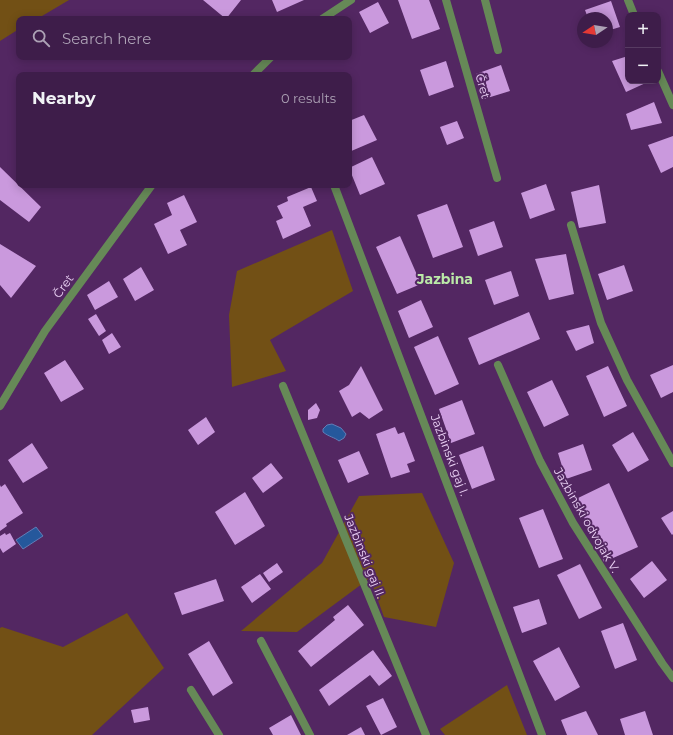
<!DOCTYPE html>
<html lang="en">
<head>
<meta charset="utf-8">
<style>
  :root { --surface:#3e1d4a; --page:#492a54; --text:#f1f3f6; --muted:#ada2b5; --line:#573b62 }
  body { margin:0; font-family:Montserrat,sans-serif; background:var(--page); color:var(--text) }
  .controls { position:absolute; right:12px; top:12px; display:grid; overflow:hidden; border-radius:8px; box-shadow:0 2px 10px #0003 }
  .controls button { width:36px; height:36px; display:grid; place-items:center; padding:0; border:0; border-bottom:1px solid var(--line); background:var(--surface); color:var(--text); font:20px sans-serif }
  .compass { position:absolute; left:577px; top:12px; width:36px; height:36px; border-radius:50%; background:var(--surface); box-shadow:0 2px 10px #0003; rotate:258deg }
  .list { margin:0; padding:0; list-style:none }
  h2 { display:flex; justify-content:space-between; align-items:center; height:52px; margin:0; padding:0 16px; font-size:17px }
  h2 small { font-size:13px; font-weight:400; color:var(--muted) }
  .icon { flex:none; width:22px; height:22px; fill:none; stroke:currentColor; stroke-width:2; stroke-linecap:round; stroke-linejoin:round }
  .map { position:relative; flex:none; width:673px; height:735px; overflow:hidden }
  .search { position:absolute; background:var(--surface); box-shadow:0 2px 10px #0003; left:16px; top:16px; width:336px; height:44px; display:flex; align-items:center; gap:10px; box-sizing:border-box; padding:0 14px; border-radius:8px; color:var(--muted); font-size:15px }
  .panel { position:absolute; background:var(--surface); box-shadow:0 2px 10px #0003; left:16px; top:72px; width:336px; height:116px; border-radius:8px }
  .map>svg:first-child { display:block }
</style>
</head>
<body>
<div class="map">
<svg width="673" height="735" viewBox="0 0 673 735">
  <rect width="100%" height="100%" fill="#532762"/>
  <path fill="#725015" d="M0,0H69L37,19H19V29L0,41Z
    M332,230L353,291L270,340L286,371L232,387L229,315L237,271Z
    M422,493L454,563L436,627L384,617L370,578L297,632L241,631L322,563L359,496Z
    M127,613L164,668L92,735H0V628L2,627L63,647Z
    M507,685L527,735H445L440,729Z"/>
  <path fill="#25589c" stroke="#617db7" d="M332,424L341,428L346,434L344,438L339,441C334,437 329,437 323,432V429L327,425Z
    M36,527L43,536L23,549L16,540Z"/>
  <path fill="#ca99dd" d="M203,0H241L226,19Z
    M272,0H304L277,12Z
    M398,0H429L440,29L412,39Z
    M611,1L620,27L607,31V18H588L585,10Z
    M378,2L389,23L370,33L359,12Z
    M628,56V81H650L626,92L612,61Z
    M446,61L454,87L429,96L420,70Z
    M501,65L510,91L484,99L476,74Z
    M654,102L662,123L631,130L626,114Z
    M364,115L377,140L349,152V121Z
    M457,121L464,138L447,145L440,127Z
    M673,136V167L661,173L648,145Z
    M372,157L385,184L360,195L349,168Z
    M0,167L41,207L29,222L0,200Z
    M546,184L555,210L530,219L521,193Z
    M599,185L606,223L579,228L571,192Z
    M311,187L317,201L303,207L311,226L283,239L276,221L283,218L277,206L288,201L287,197Z
    M184,195L197,222L180,230L187,245L168,254L154,224L172,215L167,203Z
    M447,204L463,247L433,258L417,215Z
    M494,221L503,247L478,256L469,230Z
    M400,236L421,284L397,294L376,247Z
    M0,244L36,266L11,298L0,285Z
    M566,254L574,294L549,300L535,259Z
    M624,265L633,291L607,300L598,274Z
    M141,267L154,290L135,301L123,279Z
    M511,271L519,296L494,305L485,280Z
    M109,281L118,297L95,310L87,295Z
    M421,300L433,327L409,338L398,311Z
    M529,312L540,339L479,365L468,338Z
    M96,314L106,331L99,336L88,319Z
    M589,325L594,343L576,351L566,331Z
    M112,333L121,347L109,354L102,340Z
    M438,336L459,384L435,395L414,347Z
    M65,360L84,389L61,402L44,373Z
    M673,365V392L661,398L650,375Z
    M361,366L383,410L369,419L360,412L352,417L339,391L349,385Z
    M608,366L627,406L604,417L586,376Z
    M552,380L569,415L544,427L527,392Z
    M462,400L475,434L451,443L439,409Z
    M316,403L320,410L317,418L308,420V410Z
    M206,417L215,432L198,445L188,430Z
    M395,427L398,434L404,432L415,461L407,464L410,472L391,478L376,434Z
    M633,432L649,460L628,472L612,445Z
    M32,443L48,468L23,483L8,460Z
    M583,444L592,470L566,479L558,453Z
    M483,446L495,480L472,489L459,455Z
    M359,451L369,474L348,483L338,460Z
    M271,463L283,478L263,493L252,478Z
    M609,483L638,547L604,562L576,499Z
    M5,484L23,513L6,524L7,526L0,531V485L1,487Z
    M245,492L265,526L235,545L215,512Z
    M543,509L563,559L539,568L519,518Z
    M673,511V534L672,535L661,518Z
    M5,533L6,535L10,533L16,544L3,553L0,548V536Z
    M652,561L667,580L644,598L630,579Z
    M277,563L283,572L269,582L263,573Z
    M580,564L602,608L579,619L557,575Z
    M260,574L271,589L252,603L241,587Z
    M216,579L224,601L182,615L174,593Z
    M539,599L547,624L522,633L513,607Z
    M348,605L364,625L311,667L298,651L335,620L333,617Z
    M623,623L637,660L615,669L601,631Z
    M209,641L233,683L213,696L188,654Z
    M559,647L580,687L555,701L533,661Z
    M373,650L392,676L379,686L370,675L329,706L319,690Z
    M383,698L397,727L381,735L366,706Z
    M148,707L150,720L134,723L131,710Z
    M586,711L598,735H567L561,720Z
    M645,711L653,735H625L620,719Z
    M291,715L301,735H273L269,728Z
    M361,727L365,735H347Z"/>
  <g fill="none" stroke-linecap="round" stroke-linejoin="round">
    <path stroke="#668957" stroke-width="8" d="M485,0L498,50"/>
    <path stroke="#668957" stroke-width="8" d="M446,0L497,178
      M628,0L634,15
      M322,19L351,0
      M658,71L673,105
      M253,75L271,57
      M334,185L542,735
      M571,225L601,323L627,380L673,463
      M498,365L540,461L573,523L662,663L673,678
      M283,386L426,735
      M0,406L45,331L152,185
      M261,641L310,735
      M191,690L219,735"/>
  </g>
  <g text-anchor="middle" dominant-baseline="central" stroke-width="4" stroke-linejoin="round" paint-order="stroke">
    <g font-size="12" fill="#ecd3f6" stroke="#532762">
      <text transform="translate(483 86) rotate(74)">Čret</text>
      <text transform="translate(63 286) rotate(-54)">Čret</text>
      <text transform="translate(450 455) rotate(69)">Jazbinski gaj I.</text>
      <text transform="translate(587 520) rotate(60)">Jazbinski odvojak V.</text>
      <text transform="translate(365 556) rotate(68)">Jazbinski gaj II.</text>
    </g>
    <g font-size="14" font-weight="bold" fill="#bbe9a8" stroke="#532762">
      <text x="445" y="279">Jazbina</text>
    </g>
  </g>
</svg>
<div class="controls">
<button>+</button>
<button>−</button>
</div>
<svg class="compass" viewBox="-18 -18 36 36"><path d="M0-13l5 13h-10z" fill="#e53935"/><path d="M0 13l5-13h-10z" fill="#ada2b5"/></svg>
<div class="search"><svg class="icon" aria-label="search" viewBox="0 0 24 24"><circle cx="10" cy="10" r="6"/><path d="M15 15l6 6"/></svg>Search here</div>
<section class="panel">
<h2>Nearby<small>0 results</small></h2>
<ul class="list">
</ul>
</section>
</div>
</body>
</html>
